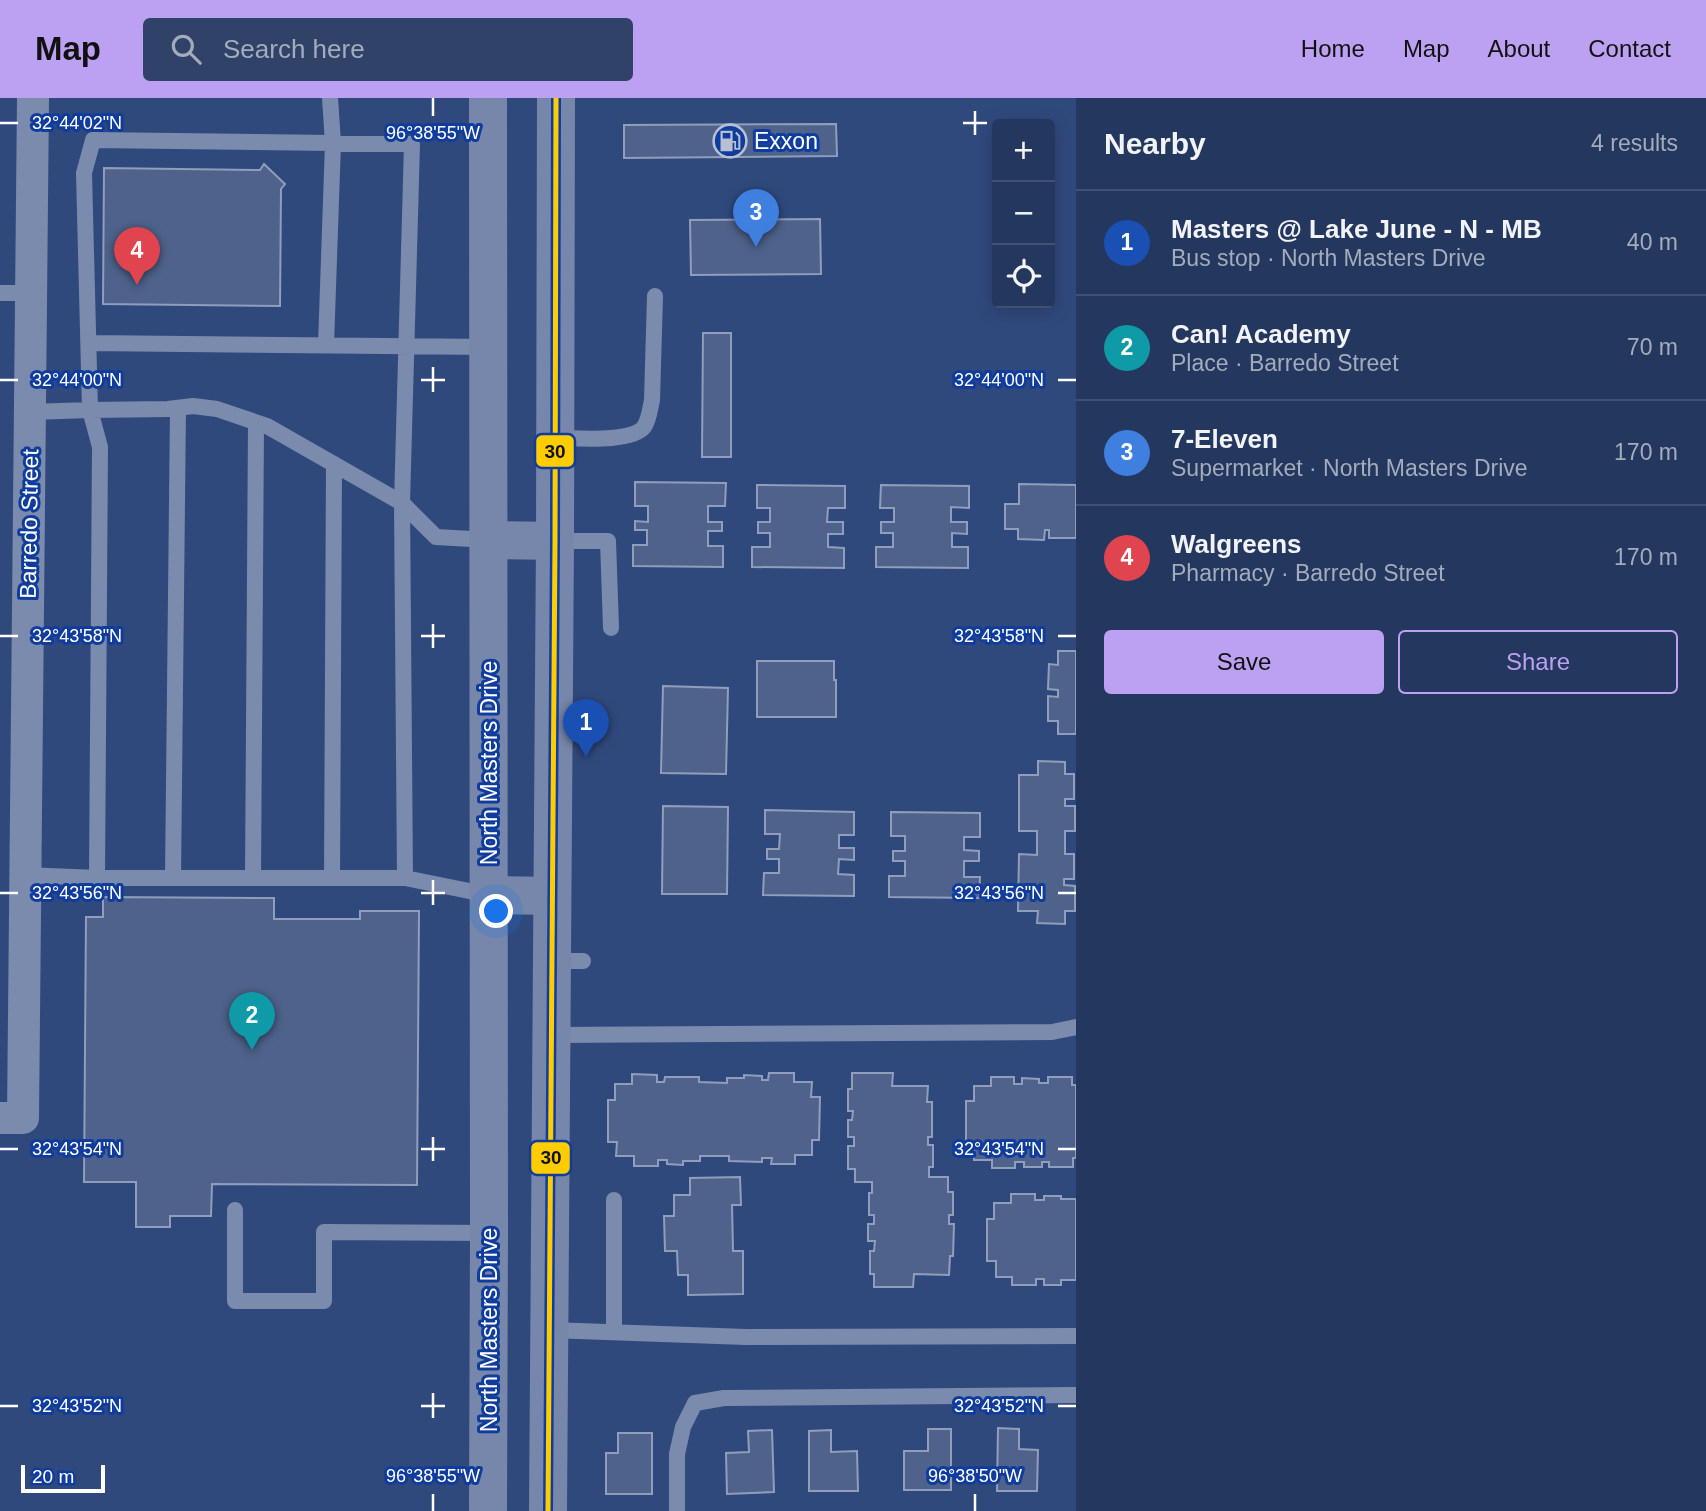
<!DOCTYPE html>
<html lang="en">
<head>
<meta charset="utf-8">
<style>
  :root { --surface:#24375e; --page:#304267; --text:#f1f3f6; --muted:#a3acbc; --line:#415173; --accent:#bca0f2 }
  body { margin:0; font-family:Arial,sans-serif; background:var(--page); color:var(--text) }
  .controls { position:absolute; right:21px; top:21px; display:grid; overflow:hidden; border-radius:7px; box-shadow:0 4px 18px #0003 }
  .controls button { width:63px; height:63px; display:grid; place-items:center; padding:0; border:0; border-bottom:2px solid var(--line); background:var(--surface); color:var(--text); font:35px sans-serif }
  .scale { position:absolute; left:21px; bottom:18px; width:84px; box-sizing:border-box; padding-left:7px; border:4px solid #fff; border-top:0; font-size:19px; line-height:24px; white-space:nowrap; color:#fff; -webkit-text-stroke:5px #103d9d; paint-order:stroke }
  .you { position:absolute; left:497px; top:814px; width:24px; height:24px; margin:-18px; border:5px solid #fff; border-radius:50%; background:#1a73e8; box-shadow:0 0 0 10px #1a73e833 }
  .badge { display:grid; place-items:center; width:46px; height:46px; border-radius:50%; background:var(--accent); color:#fff; font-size:23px; font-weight:700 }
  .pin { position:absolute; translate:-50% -58px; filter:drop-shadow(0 2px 4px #0008) }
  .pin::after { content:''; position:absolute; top:37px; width:24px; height:21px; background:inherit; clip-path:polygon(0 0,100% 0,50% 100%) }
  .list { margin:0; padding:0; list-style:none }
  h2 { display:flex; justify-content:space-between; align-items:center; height:91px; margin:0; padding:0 28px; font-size:30px }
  h2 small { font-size:23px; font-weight:400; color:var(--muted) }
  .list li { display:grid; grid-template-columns:46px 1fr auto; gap:21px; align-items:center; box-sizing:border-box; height:105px; padding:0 28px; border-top:2px solid var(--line) }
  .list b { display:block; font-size:26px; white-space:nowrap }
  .list p { margin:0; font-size:23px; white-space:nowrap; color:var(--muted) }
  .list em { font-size:23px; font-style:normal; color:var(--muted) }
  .actions { display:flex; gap:14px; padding:21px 28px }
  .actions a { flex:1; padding:16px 0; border:2px solid var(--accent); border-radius:7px; text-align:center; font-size:24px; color:var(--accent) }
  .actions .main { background:var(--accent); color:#111 }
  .icon { flex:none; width:38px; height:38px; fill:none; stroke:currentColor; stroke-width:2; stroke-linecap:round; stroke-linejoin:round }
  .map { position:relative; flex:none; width:1076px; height:1413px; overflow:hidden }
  header { display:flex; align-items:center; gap:42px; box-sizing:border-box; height:98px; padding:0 35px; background:var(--accent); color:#111 }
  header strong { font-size:33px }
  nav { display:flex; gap:38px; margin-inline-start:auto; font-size:24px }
  .search { width:490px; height:63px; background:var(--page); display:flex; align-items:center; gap:18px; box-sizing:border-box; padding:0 24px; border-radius:7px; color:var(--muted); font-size:26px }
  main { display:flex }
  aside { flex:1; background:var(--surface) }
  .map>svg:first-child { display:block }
</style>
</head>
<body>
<header>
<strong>Map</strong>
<div class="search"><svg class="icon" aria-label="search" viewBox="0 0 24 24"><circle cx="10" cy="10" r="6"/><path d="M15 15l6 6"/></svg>Search here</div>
<nav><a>Home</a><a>Map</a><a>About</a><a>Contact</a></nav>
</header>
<main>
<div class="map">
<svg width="1076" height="1413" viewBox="0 0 1076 1413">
  <rect width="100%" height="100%" fill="#30497d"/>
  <path fill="#4e628b" stroke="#909ebb" stroke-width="2" d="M836,26L837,58L624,60V27Z
    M264,66L285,86L281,91L280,208L103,206L104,70L260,72Z
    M820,121L821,176L691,177L690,122Z
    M703,235H731V359H702Z
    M635,384L726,385L725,408H708V424H722V433H708V448H723V469L633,468V447H647V432H635V423L648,424V408H635Z
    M1019,386L1076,387V440H1049V432H1045L1044,442L1018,441V431H1005V406H1019Z
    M757,387L845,388V410H828L827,424H843V436H828V449L844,450V470L752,469V449H770V435H758V424H770V410H757Z
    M881,387L969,388V410L951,409V424H967V436L952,435V449H968V470L876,469V449H893V435H881V424H894V410H880Z
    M1058,553H1076V636H1058V623H1048V598L1058,599V592L1048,591L1049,566L1058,567Z
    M757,563H834V582H836V619H757Z
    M663,588L728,590L726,676L661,675Z
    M1038,663L1065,664V676H1074V701H1065V708H1075V733H1065V756H1074V781H1064V787L1075,788V813H1065V826L1037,825L1038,813H1018L1019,756L1037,757V733H1019V677H1038Z
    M663,708L728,709L727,796H662Z
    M765,712L854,714V737H839V750H854V762L839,761L838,776L854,777V798L763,797L764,775H779V761H767V751H779L780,736H765Z
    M891,714L980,715V739H964V752L979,753V763H964V779H980L979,800L889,799V778H905V763H893V753H905V738H891Z
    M103,799L274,800V821H360V813H419L417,1087L212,1086L211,1118H170V1129H136V1084H84L86,819H103Z
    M769,975H794V984H812L811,999H820L819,1042H812V1057H795V1066H771L772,1060H762V1064L729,1063V1058H700V1063H683V1067L667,1066V1062H658V1068H634V1058H616L617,1044H608V1002H615V986H632V976L657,977V984H664L665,979H699V984L727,985V980H744V977L762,978V982H768Z
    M852,975H893L892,988H928L927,1004H932V1039H928V1047H933V1069H929V1079H948V1094H953V1117H949V1126H954L953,1158H950L949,1177L914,1176L913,1189H874V1176H870V1153H874L875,1143H868V1126H874V1117H869V1095H872V1084H855V1071H848V1048H854V1039H848V1022H852L853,1013H848V991H852Z
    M991,979H1014V986H1022V980L1039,981V985H1048V979H1072V987H1076V1060H1073V1069H1049V1064H1042V1069H1024V1064H1015V1070H992V1062H974V1046L966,1045V1003H974V988H991Z
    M740,1079L741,1107H732L733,1153H743V1196L688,1197V1177H678L677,1153H665L664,1118H674V1097H690V1080Z
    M1011,1096H1035V1102H1044V1098H1061V1101H1076V1182H1061V1187H1044V1181H1036V1187H1012V1179H996V1163H987V1121H994V1105H1011Z
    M998,1330L1019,1331V1351L1038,1352L1037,1393H997Z
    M928,1331H951V1392H904V1353H928Z
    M772,1332L774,1394L727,1396L726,1355L749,1354L748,1333Z
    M831,1332V1354L857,1353L858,1393H809V1333Z
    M618,1335H652V1396H606V1355H618Z"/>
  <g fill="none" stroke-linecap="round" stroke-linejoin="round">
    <path stroke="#7b8bae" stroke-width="16" d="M0,195H31
      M89,245L489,249
      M326,247L333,45L330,0
      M30,314L90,312L84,75L93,42L412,46L402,405L436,439L489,442
      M556,340C576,340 631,345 644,329C649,322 650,311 652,302L655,198
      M555,443H608L611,530
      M25,777L97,780H405L489,797
      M97,780L100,349L90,312L168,311L193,308L217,311L267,328L402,405L405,780
      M173,780L178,310
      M253,780L256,325
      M332,780L334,366
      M552,863H583
      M551,937L1052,934L1076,929
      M235,1112V1203H324V1134L489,1135
      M550,1232L746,1239L1076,1238
      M614,1234V1102
      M677,1413V1356L683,1329L695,1305L724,1300L1076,1297"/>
    <path stroke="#7b8bae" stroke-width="32" d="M0,1020H23L33,0"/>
    <path stroke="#7687ab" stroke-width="38" d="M489,442L555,443
      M489,797L552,798
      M488,1413L489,1135L488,0
      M548,1413L555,443L556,0"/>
    <defs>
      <path id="bus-1" d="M548,1413L555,443L556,0"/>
    </defs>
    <use href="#bus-1" stroke="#103d9d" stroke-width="10"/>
    <use href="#bus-1" stroke="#fc0" stroke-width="5"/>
  </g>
  <path fill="none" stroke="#fff" stroke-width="2.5" d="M433,0V18M975,13V37M0,25H18M963,25H987M433,269V294M0,282H18M421,282H445M1058,282H1076M433,526V550M0,538H18M421,538H445M1058,538H1076M433,782V807M0,795H18M421,795H445M1058,795H1076M433,1039V1063M0,1051H18M421,1051H445M1058,1051H1076M433,1295V1320M0,1308H18M421,1308H445M1058,1308H1076M433,1396V1413M975,1396V1413"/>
  <defs>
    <symbol id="fuel-ring" viewBox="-11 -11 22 22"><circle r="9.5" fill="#103d9d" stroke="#b7bfd2" stroke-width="1.5"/><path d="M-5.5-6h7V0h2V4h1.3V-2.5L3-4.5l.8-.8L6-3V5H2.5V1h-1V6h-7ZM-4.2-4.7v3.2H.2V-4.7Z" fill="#b7bfd2"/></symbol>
  </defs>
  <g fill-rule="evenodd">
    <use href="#fuel-ring" x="711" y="24" width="38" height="38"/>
  </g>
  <g text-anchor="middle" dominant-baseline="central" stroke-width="6" stroke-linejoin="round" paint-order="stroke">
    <g font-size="23" fill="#fff" stroke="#103d9d" text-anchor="start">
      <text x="754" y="43">Exxon</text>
    </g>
    <g font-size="23" fill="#fff" stroke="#103d9d">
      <text transform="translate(29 426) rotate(-89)">Barredo Street</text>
      <text transform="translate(489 665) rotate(-90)">North Masters Drive</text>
      <text transform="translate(489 1232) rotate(-90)">North Masters Drive</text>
    </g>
  </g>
  <g font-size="18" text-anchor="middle" fill="#fff" stroke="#103d9d" stroke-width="6" stroke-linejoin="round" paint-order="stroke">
    <text x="77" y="31">32°44'02"N</text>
    <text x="433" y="41">96°38'55"W</text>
    <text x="77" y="288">32°44'00"N</text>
    <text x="999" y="288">32°44'00"N</text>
    <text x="77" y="544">32°43'58"N</text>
    <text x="999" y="544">32°43'58"N</text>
    <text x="77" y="801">32°43'56"N</text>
    <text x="999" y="801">32°43'56"N</text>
    <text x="77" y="1057">32°43'54"N</text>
    <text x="999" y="1057">32°43'54"N</text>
    <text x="77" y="1314">32°43'52"N</text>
    <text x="999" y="1314">32°43'52"N</text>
    <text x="433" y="1384">96°38'55"W</text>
    <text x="975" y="1384">96°38'50"W</text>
  </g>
  <g stroke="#103d9d" stroke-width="2.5">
    <rect x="535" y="336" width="40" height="34" rx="7" fill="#fc0"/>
    <rect x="530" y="1043" width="41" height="34" rx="7" fill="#fc0"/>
  </g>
  <g font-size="19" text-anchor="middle" font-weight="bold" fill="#111">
    <text x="555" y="360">30</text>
    <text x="551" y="1066">30</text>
  </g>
</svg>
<div class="controls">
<button>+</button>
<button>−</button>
<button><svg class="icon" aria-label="locate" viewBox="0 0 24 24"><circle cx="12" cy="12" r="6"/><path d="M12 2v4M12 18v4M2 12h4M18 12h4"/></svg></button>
</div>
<div class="scale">20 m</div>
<div class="you"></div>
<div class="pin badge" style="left:586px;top:659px;background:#1a4fb4">1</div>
<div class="pin badge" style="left:252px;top:952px;background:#0f9aa8">2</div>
<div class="pin badge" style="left:756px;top:149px;background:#3f7fe0">3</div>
<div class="pin badge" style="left:137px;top:187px;background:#e0444e">4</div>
</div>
<aside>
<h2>Nearby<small>4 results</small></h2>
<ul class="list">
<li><span class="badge" style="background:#1a4fb4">1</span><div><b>Masters @ Lake June - N - MB</b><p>Bus stop · North Masters Drive</p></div><em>40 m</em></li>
<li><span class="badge" style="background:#0f9aa8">2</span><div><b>Can! Academy</b><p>Place · Barredo Street</p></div><em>70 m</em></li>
<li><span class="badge" style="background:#3f7fe0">3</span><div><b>7-Eleven</b><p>Supermarket · North Masters Drive</p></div><em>170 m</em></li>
<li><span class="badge" style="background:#e0444e">4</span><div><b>Walgreens</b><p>Pharmacy · Barredo Street</p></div><em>170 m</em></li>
</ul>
<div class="actions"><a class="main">Save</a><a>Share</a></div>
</aside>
</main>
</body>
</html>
